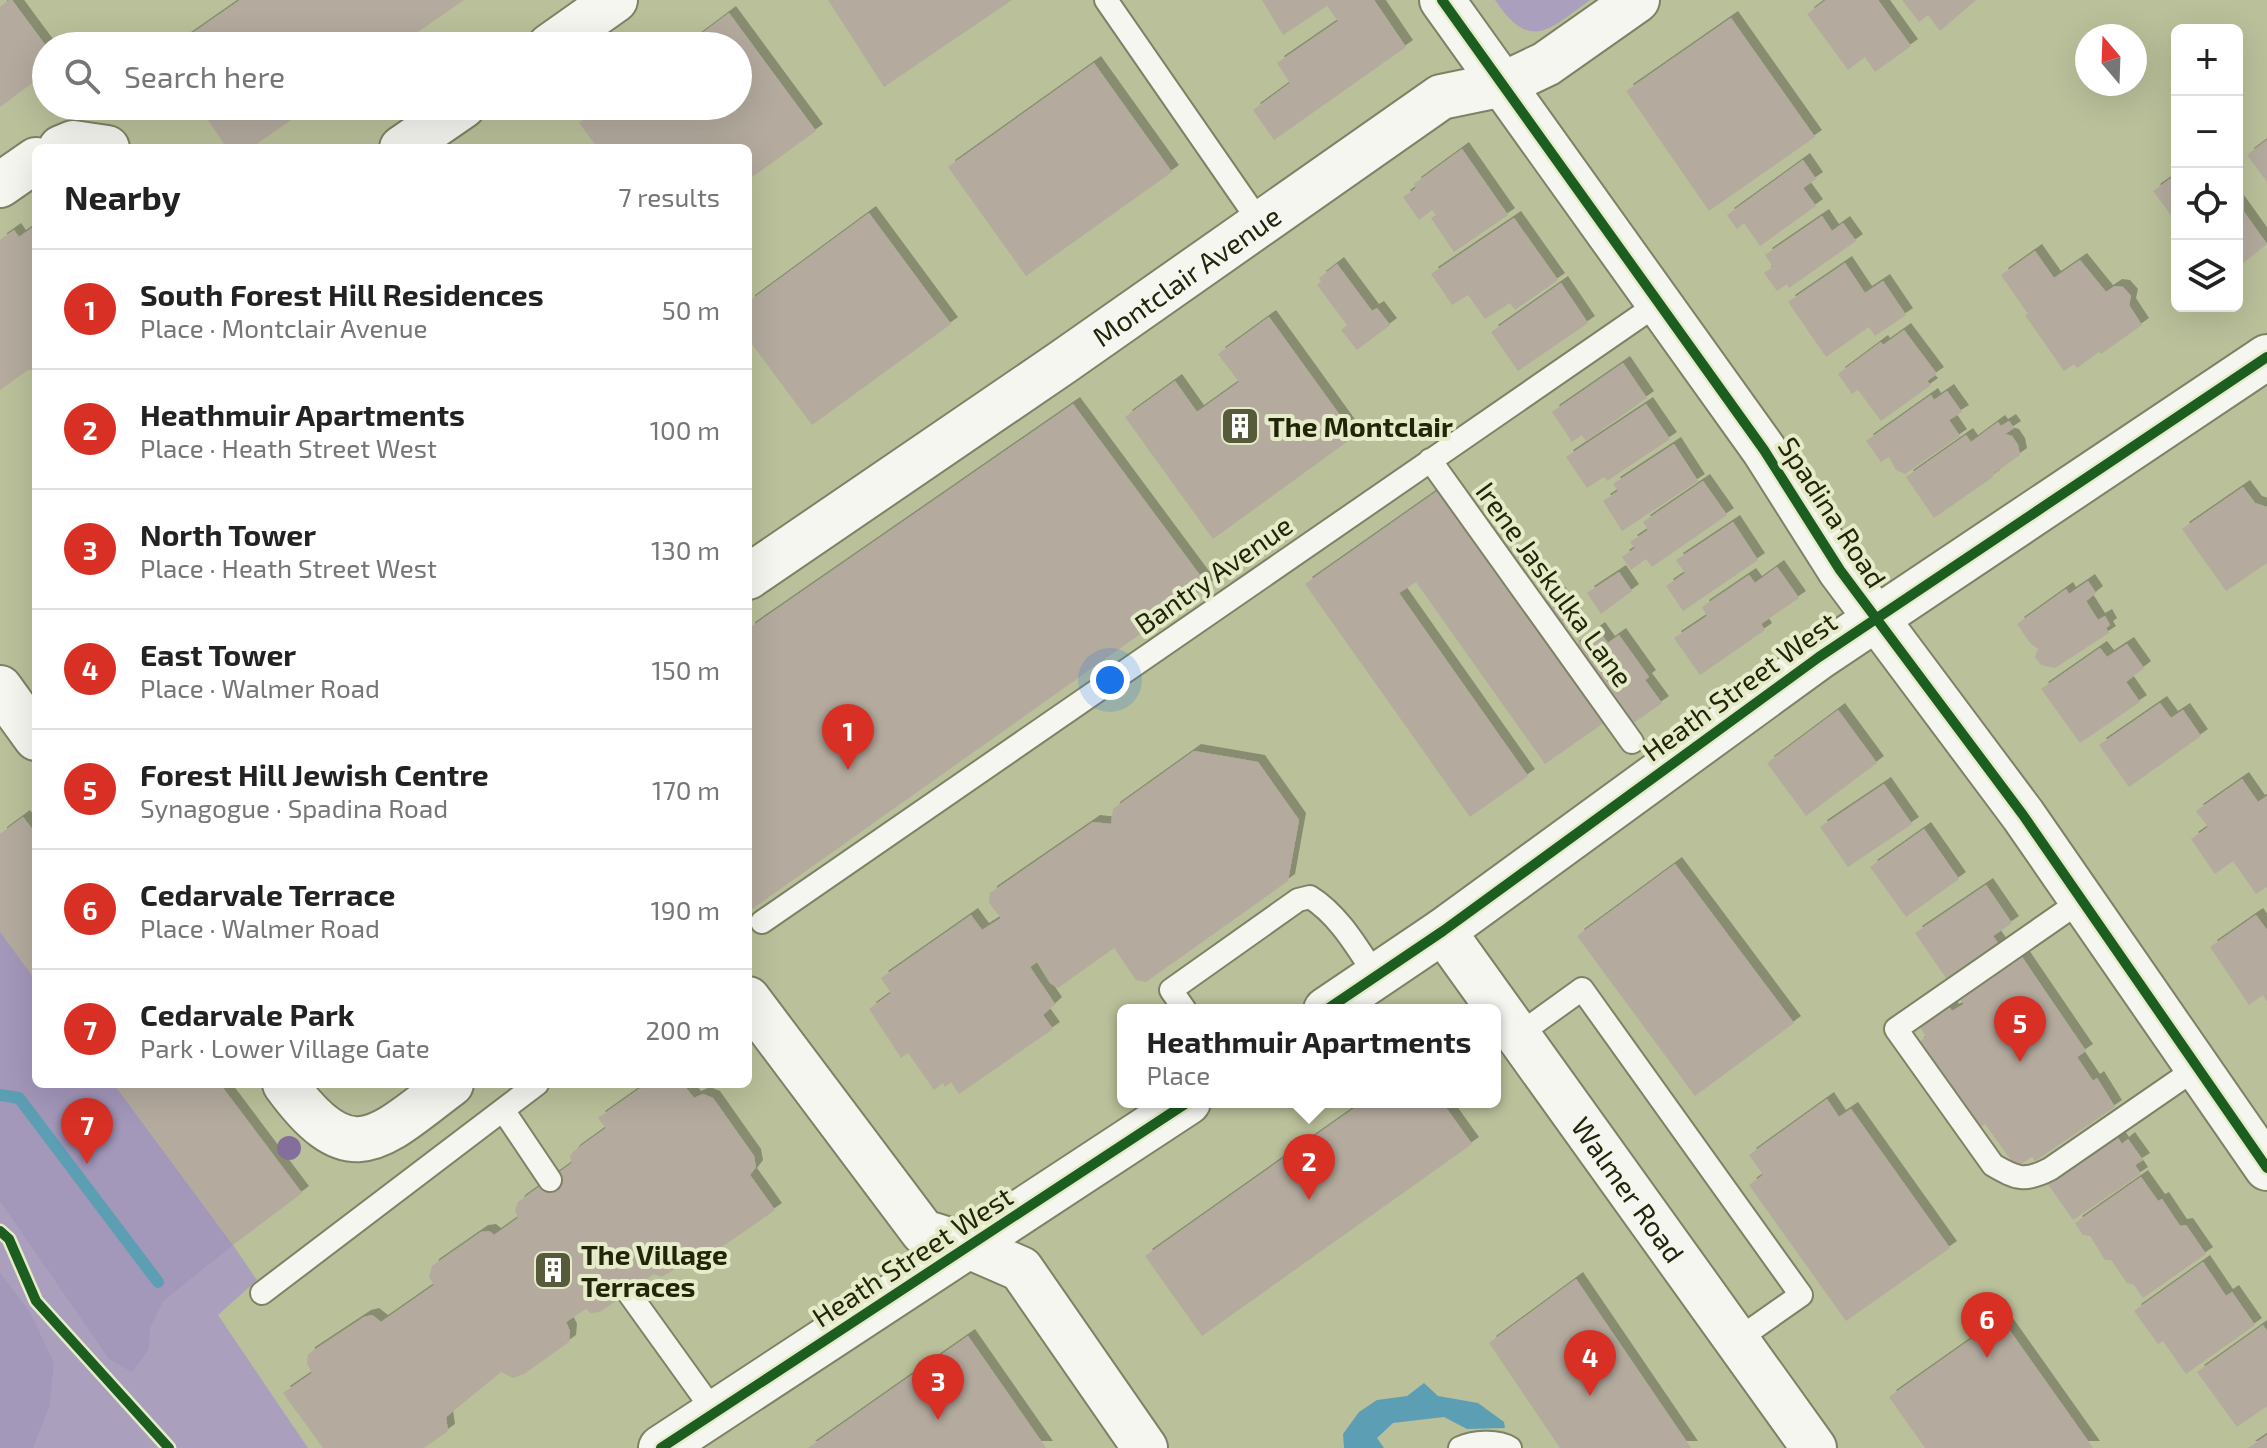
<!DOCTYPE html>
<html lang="en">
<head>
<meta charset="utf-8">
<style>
  :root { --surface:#fff; --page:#f6f6f6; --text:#222; --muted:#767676; --line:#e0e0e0; --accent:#d93025 }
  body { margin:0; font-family:"Exo 2",sans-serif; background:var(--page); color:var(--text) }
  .controls { position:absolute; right:24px; top:24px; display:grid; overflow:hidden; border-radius:12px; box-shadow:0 8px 32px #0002 }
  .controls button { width:72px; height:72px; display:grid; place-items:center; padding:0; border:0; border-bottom:2px solid var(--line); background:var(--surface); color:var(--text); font:40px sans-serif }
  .compass { position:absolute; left:2075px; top:24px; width:72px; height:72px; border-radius:50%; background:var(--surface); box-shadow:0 8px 32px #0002; rotate:341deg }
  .you { position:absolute; left:1110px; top:680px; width:28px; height:28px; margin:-20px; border:6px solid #fff; border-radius:50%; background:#1a73e8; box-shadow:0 0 0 12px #1a73e833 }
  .badge { display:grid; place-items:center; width:52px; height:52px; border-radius:50%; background:var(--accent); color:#fff; font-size:26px; font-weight:700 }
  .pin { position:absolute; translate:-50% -66px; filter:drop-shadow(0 2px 4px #0008) }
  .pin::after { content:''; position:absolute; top:42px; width:28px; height:24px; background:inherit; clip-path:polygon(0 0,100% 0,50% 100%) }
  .popup { position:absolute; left:1117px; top:1004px; width:384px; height:104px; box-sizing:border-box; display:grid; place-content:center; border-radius:12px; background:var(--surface); filter:drop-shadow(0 2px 6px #0005); font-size:26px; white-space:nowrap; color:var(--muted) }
  .popup b { font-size:30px; color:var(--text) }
  .popup::after { content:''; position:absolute; left:50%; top:100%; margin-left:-16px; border:16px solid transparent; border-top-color:var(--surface) }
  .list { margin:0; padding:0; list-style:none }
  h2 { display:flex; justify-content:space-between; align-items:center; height:104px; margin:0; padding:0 32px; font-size:34px }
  h2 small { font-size:26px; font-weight:400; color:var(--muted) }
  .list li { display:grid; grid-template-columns:52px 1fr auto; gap:24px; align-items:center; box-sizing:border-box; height:120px; padding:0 32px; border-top:2px solid var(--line) }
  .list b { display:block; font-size:30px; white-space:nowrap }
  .list p { margin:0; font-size:26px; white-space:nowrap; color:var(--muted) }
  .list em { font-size:26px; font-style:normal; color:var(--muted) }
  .icon { flex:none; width:44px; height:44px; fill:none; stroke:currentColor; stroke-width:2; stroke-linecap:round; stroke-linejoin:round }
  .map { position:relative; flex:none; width:2267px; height:1448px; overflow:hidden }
  .search { position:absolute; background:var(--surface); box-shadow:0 8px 32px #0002; left:32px; top:32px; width:720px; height:88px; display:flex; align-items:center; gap:20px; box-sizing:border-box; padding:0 28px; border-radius:44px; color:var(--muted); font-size:30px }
  .panel { position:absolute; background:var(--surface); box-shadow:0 8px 32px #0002; left:32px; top:144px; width:720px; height:944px; border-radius:12px }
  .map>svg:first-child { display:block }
</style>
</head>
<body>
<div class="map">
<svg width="2267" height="1448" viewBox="0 0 2267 1448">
  <defs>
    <filter id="shadow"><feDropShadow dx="7" dy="-7" stdDeviation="0" flood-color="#0004"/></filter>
  </defs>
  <rect width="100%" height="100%" fill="#bac09a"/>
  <path fill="#aaa0bd" d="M1495,0H1590C1550,29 1530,53 1495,0Z
    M0,930L36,1084L233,1245L257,1280L218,1315L308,1448H0Z"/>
  <path fill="#a397ba" d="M0,930L36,979V1084H114L233,1245L163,1301L150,1328L149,1349L132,1372L109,1359L0,1201Z
    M0,1273L30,1312L54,1363L49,1407L33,1448H0Z"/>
  <path fill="#5c9fb5" d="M1424,1383L1438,1396L1478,1403L1504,1422L1505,1428L1467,1429L1444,1417L1393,1423L1377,1438L1384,1448H1344L1343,1434L1359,1412L1377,1400L1407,1396Z"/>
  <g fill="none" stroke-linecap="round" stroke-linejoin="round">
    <path stroke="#5c9fb5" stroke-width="12" d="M0,1095L19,1098L158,1282"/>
  </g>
  <path fill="#b4aa9e" filter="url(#shadow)" d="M9,0H12L46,46V73L0,107V7Z
    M240,0H464L398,46H174Z
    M828,0H1012L884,87Z
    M1262,0H1374L1406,47L1274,140L1253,110L1290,83L1277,63L1338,21L1327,6L1283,35Z
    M1826,0H1878L1911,46L1875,72L1865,57L1848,70L1807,14Z
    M1902,0H1976L1940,31L1928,15L1919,22Z
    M729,13L816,131L748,180V148H598L579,123L603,106H738V46H685Z
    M1731,18L1815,137L1709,211L1626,91Z
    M1094,63L1172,172L1026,276L948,167Z
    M198,106H311L251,148H227Z
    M2267,140V182L2247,155Z
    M1462,149L1508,215L1454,252L1431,218L1436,215L1432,210L1419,220L1403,197L1416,188L1414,184Z
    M1803,160L1816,179L1803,188L1816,206L1760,246L1744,223L1737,229L1727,215Z
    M2177,174V223L2153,191Z
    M2237,202L2267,244L2237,268Z
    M869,213L951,324L812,425L748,339V302Z
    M1822,216L1832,231L1843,223L1856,241L1789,288L1787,284L1777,291L1764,273L1773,267L1765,255Z
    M1514,218L1558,280L1515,310L1510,303L1485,319L1468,295L1452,305L1431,274Z
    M36,225V371L28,370L0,390V240L14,230L19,237Z
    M2035,251L2054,278L2080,260L2106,292L2115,286L2123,287L2131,296L2129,305L2142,325L2101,354L2099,352L2077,368L2074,364L2064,371L2025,315L2028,314L2001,275Z
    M1845,263L1865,293L1883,281L1906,315L1875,336L1869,327L1826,357L1788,302Z
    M1337,264L1372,311L1377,308L1390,325L1357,350L1341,330L1347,325L1317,285L1321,281L1319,278Z
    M1561,283L1588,323L1518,371L1491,332Z
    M1269,317L1355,436L1213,539L1125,417L1175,381L1197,412L1239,382L1218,354Z
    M1904,330L1937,374L1927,381L1931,385L1881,421L1858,390L1852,394L1838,374L1881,342L1883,345Z
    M1623,363L1647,398L1586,441L1582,435L1572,442L1552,412Z
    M1947,391L1962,412L1949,420L1960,436L1905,474L1896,470L1889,457L1881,462L1866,441L1931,395L1934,400Z
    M1073,404L1208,586L748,912V629Z
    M1646,404L1670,439L1607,481L1604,477L1587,488L1566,457Z
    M2009,421L2014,428L2005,434L2012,436L2018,445L2020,455L1992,475L1993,477L1934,518L1906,477L1966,435L1971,442L1998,422L2001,426Z
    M1674,444L1698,481L1622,531L1603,501L1618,491L1613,484Z
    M1703,481L1727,515L1652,567L1646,559L1631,570L1622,557L1635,548L1630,542L1648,530L1643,522Z
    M1443,487L1608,720L1545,764L1416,582L1399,593L1528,776L1470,817L1305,584Z
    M2243,487L2255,503L2267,507V563L2226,591L2182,529Z
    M1733,522L1758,560L1683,611L1666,586L1685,573L1676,560Z
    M1777,567L1799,598L1761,624L1765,630L1700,675L1674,638L1707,616L1702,607L1749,575L1755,583Z
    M1619,572L1632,591L1601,614L1587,593Z
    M2088,581L2096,593L2086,601L2098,620L2105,616L2110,625L2106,628L2109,633L2055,668L2041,665L2035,657L2038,649L2030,643L2017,624L2066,589L2069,594Z
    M1555,589L1576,618L1558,630L1538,601Z
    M1598,629L1608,643L1619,635L1649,677L1645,680L1662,703L1628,727L1572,648Z
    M2127,644L2144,668L2126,682L2140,702L2080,743L2041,689L2100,648L2107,657Z
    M2160,703L2171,718L2183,710L2201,736L2129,787L2099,745Z
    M1838,710L1877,763L1806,816L1767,763Z
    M1194,751L1258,762L1299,820L1288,881L1146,982L1136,980L1114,948L1058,988L1050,983L1037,962L1030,967L1055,1004L1043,1015L1053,1029L959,1094L951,1082L945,1087L943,1083L934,1090L908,1053L901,1058L869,1009L891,993L881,978L971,915L982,930L1001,918L989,903L990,893L1093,822L1111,824L1113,809Z
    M2242,779L2258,802L2267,796V887L2256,894L2233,861L2215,874L2191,839L2208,827L2196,811Z
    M1884,784L1912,824L1848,867L1820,827Z
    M23,817L36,834V981L0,932V834Z
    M1924,829L1959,879L1906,917L1870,867Z
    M1675,864L1794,1023L1695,1096L1577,936Z
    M1986,885L2012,923L1993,936L2000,946L1948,981L1915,933Z
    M2256,915L2267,930V1002L2263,995L2249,1005L2210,947Z
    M2020,954L2086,1051L2077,1057L2093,1081L2097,1078L2115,1107L2035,1161L2032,1157L2016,1167L1985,1124L1976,1130L1917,1044L1926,1037L1919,1025L1948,1005L1952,1011L1964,1004L1959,998Z
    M114,1084H220L302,1193L233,1245Z
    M646,1084H683L694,1098L703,1094L713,1098L754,1156L756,1167L750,1175L775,1210L703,1260L697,1253L669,1273L661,1277L654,1274L600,1312L591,1313L586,1309L566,1322L570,1331L569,1342L524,1374L513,1378L501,1372L446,1417L448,1431L424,1448H323L283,1393L312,1373L307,1364L308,1354L364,1317L372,1315L381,1322L434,1285L429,1277L432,1266L481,1232L489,1231L494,1235L518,1218L515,1210L518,1202L572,1163L570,1156L574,1151L606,1128L598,1118Z
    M1827,1099L1839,1117L1851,1109L1950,1248L1846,1321L1749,1185L1763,1175L1749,1155Z
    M1363,1102H1442L1472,1144L1202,1336L1145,1256Z
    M2116,1135L2122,1144L2128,1139L2143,1160L2135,1165L2141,1174L2073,1220L2047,1183Z
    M2141,1177L2158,1201L2162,1199L2180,1226L2186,1225L2206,1254L2143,1298L2134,1285L2127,1283L2111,1260H2105L2090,1236L2083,1235L2075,1223Z
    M2203,1262L2226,1296L2232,1292L2255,1325L2186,1374L2163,1341L2158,1344L2134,1311Z
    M1576,1279L1691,1448H1560L1489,1343Z
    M2001,1318L2093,1448H1925L1889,1397Z
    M2263,1325L2267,1331V1406L2237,1427L2197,1372Z
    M968,1336L1046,1448H808L889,1391Z
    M2267,1435V1448H2248Z"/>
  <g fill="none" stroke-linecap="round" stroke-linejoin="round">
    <defs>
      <path id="lane" d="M1106,0L1261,224
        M1430,460L1632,742
        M2082,900L1896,1029L1993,1165C2017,1179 2025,1182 2050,1169L2198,1067
        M762,922L1659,303
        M1185,1010L1171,990L1298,900L1310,897C1339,915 1358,949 1376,976
        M1518,1035L1582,989L1801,1295L1737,1340
        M503,1110L550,1180
        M628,1292L715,1413
        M262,1293L537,1084
        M1460,1448C1473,1442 1497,1440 1510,1448"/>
      <g id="street">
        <path d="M550,46L615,0"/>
        <path d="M61,148L73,143L107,148"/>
        <path d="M402,148L463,106"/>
        <path d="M0,185L36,160"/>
        <path id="s1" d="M748,577L1063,362L1441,97L1504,84L1546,64L1637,0"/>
        <path d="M0,688L36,738"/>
        <path id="s2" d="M1443,931L1814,1448"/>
        <path d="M748,999L923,1232L968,1246L1021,1269L1145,1448"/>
        <path d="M1326,1010L1443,931L1819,657L2267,357"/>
        <path d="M285,1084C351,1175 379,1138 451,1084"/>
        <path d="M661,1448L1188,1102"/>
      </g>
      <path id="secondary" d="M1442,0L1764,450L1840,570L2023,815L2267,1168"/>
    </defs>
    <use href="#lane" stroke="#7e8265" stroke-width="26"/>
    <use href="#street" stroke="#7e8265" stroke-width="48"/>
    <use href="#secondary" stroke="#7e8265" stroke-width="48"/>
    <use href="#lane" stroke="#f5f6f0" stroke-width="22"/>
    <use href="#street" stroke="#f5f6f0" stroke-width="44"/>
    <use href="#secondary" stroke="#f5f6f0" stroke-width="44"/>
    <defs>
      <path id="cycleway" d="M1442,0L1764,450L1840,570L2023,815L2267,1168
        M1326,1010L1443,931L1819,657L2267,357
        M0,1231L9,1239L36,1301L169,1448
        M661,1448L1188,1102"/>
    </defs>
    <use href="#cycleway" stroke="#e6ecca" stroke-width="15"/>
    <use href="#cycleway" stroke="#1b5e20" stroke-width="10"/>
  </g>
  <circle fill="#846f9c" cx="289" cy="1148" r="12"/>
  <defs>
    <symbol id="building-square" viewBox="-11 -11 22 22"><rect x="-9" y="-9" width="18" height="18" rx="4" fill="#575b3c" stroke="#e6ecca"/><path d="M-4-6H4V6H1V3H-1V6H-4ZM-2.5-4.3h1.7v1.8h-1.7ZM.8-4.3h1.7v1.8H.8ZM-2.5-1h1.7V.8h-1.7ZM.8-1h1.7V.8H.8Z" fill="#fff"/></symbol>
  </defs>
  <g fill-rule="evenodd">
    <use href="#building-square" x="1218" y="404" width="44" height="44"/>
    <use href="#building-square" x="531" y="1248" width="44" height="44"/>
  </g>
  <g text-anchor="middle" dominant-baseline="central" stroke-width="8" stroke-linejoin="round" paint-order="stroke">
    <g font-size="28" fill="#222509" stroke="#e6ecca">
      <text stroke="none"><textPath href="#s1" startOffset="532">Montclair Avenue</textPath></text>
      <text transform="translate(1833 512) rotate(57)">Spadina Road</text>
      <text transform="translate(1213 574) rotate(-35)">Bantry Avenue</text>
      <text transform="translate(1555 584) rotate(54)">Irene Jaskulka Lane</text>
      <text transform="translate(1739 686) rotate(-36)">Heath Street West</text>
      <text stroke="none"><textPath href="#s2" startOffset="318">Walmer Road</textPath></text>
      <text transform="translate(912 1256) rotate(-33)">Heath Street West</text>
    </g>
    <g font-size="28" font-weight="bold" fill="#222509" stroke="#e6ecca" text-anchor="start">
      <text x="1268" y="426">The Montclair</text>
      <text x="581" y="1254">The Village<tspan x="581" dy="32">Terraces</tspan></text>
    </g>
  </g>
</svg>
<div class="controls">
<button>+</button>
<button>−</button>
<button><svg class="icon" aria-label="locate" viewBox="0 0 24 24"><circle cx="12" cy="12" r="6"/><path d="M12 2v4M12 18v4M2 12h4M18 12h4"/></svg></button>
<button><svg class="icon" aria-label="layers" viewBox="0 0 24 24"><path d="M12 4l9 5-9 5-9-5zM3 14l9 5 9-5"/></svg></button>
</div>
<svg class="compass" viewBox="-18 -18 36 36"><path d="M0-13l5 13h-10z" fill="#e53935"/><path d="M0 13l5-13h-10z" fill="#767676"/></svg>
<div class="you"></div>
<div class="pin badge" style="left:848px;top:770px">1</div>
<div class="pin badge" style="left:1309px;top:1200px">2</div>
<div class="popup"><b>Heathmuir Apartments</b>Place</div>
<div class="pin badge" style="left:938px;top:1420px">3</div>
<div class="pin badge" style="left:1590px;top:1396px">4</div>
<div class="pin badge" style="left:2020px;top:1062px">5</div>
<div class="pin badge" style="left:1987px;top:1358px">6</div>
<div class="pin badge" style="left:87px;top:1164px">7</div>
<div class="search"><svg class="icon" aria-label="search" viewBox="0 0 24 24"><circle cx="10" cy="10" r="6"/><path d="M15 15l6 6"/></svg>Search here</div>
<section class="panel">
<h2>Nearby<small>7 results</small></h2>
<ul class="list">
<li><span class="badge">1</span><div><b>South Forest Hill Residences</b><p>Place · Montclair Avenue</p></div><em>50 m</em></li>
<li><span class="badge">2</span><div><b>Heathmuir Apartments</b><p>Place · Heath Street West</p></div><em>100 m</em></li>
<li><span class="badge">3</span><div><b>North Tower</b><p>Place · Heath Street West</p></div><em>130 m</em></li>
<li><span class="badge">4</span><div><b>East Tower</b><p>Place · Walmer Road</p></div><em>150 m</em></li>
<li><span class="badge">5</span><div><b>Forest Hill Jewish Centre</b><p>Synagogue · Spadina Road</p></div><em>170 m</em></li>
<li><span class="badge">6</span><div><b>Cedarvale Terrace</b><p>Place · Walmer Road</p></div><em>190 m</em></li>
<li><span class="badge">7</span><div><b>Cedarvale Park</b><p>Park · Lower Village Gate</p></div><em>200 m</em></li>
</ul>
</section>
</div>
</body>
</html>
